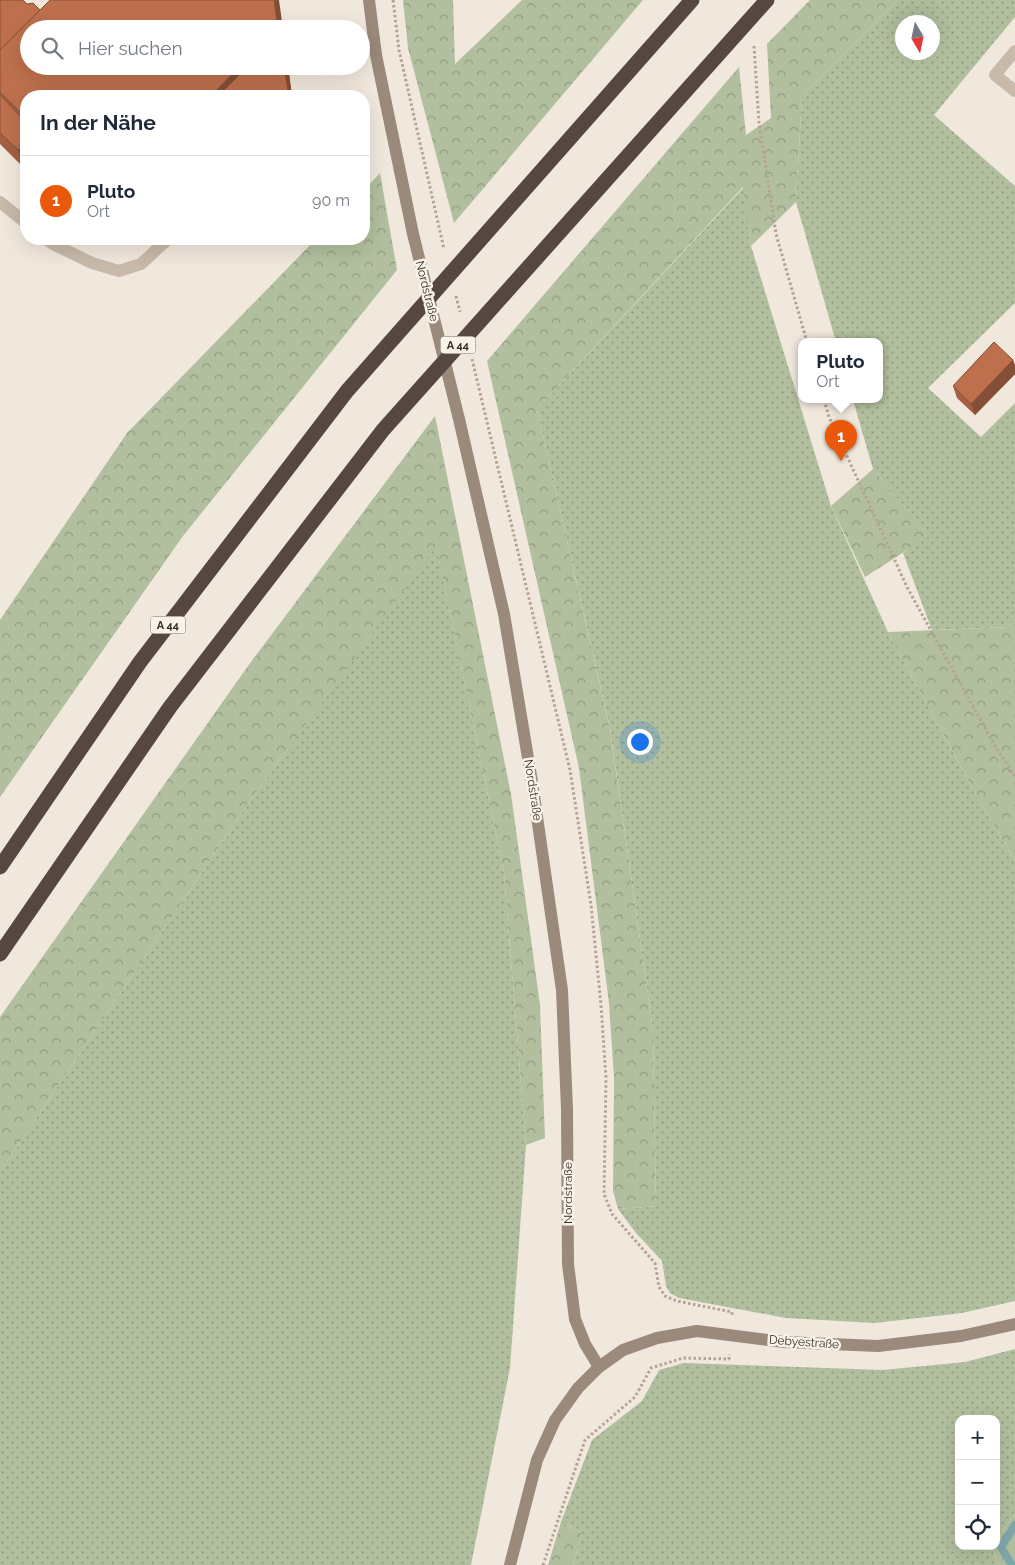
<!DOCTYPE html>
<html lang="de">
<head>
<meta charset="utf-8">
<style>
  :root { --surface:#fff; --page:#f6f6f7; --text:#1f2937; --muted:#747a83; --line:#e0e1e3; --accent:#ea580c }
  body { margin:0; font-family:Raleway,sans-serif; background:var(--page); color:var(--text) }
  .controls { position:absolute; right:15px; bottom:15px; display:grid; overflow:hidden; border-radius:10px; box-shadow:0 5px 20px #0002 }
  .controls button { width:45px; height:45px; display:grid; place-items:center; padding:0; border:0; border-bottom:1px solid var(--line); background:var(--surface); color:var(--text); font:25px sans-serif }
  .compass { position:absolute; left:895px; top:15px; width:45px; height:45px; border-radius:50%; background:var(--surface); box-shadow:0 5px 20px #0002; rotate:171deg }
  .you { position:absolute; left:639px; top:741px; width:18px; height:18px; margin:-12px; border:4px solid #fff; border-radius:50%; background:#1a73e8; box-shadow:0 0 0 8px #1a73e833 }
  .badge { display:grid; place-items:center; width:32px; height:32px; border-radius:50%; background:var(--accent); color:#fff; font-size:16px; font-weight:700 }
  .pin { position:absolute; translate:-50% -41px; filter:drop-shadow(0 1px 2px #0008) }
  .pin::after { content:''; position:absolute; top:26px; width:18px; height:15px; background:inherit; clip-path:polygon(0 0,100% 0,50% 100%) }
  .popup { position:absolute; left:798px; top:338px; width:85px; height:65px; box-sizing:border-box; display:grid; place-content:center; border-radius:10px; background:var(--surface); filter:drop-shadow(0 1px 4px #0005); font-size:16px; white-space:nowrap; color:var(--muted) }
  .popup b { font-size:19px; color:var(--text) }
  .popup::after { content:''; position:absolute; left:50%; top:100%; margin-left:-10px; border:10px solid transparent; border-top-color:var(--surface) }
  .list { margin:0; padding:0; list-style:none }
  h2 { display:flex; justify-content:space-between; align-items:center; height:65px; margin:0; padding:0 20px; font-size:21px }
  h2 small { font-size:16px; font-weight:400; color:var(--muted) }
  .list li { display:grid; grid-template-columns:32px 1fr auto; gap:15px; align-items:center; box-sizing:border-box; height:90px; padding:0 20px; border-top:1px solid var(--line) }
  .list b { display:block; font-size:19px; white-space:nowrap }
  .list p { margin:0; font-size:16px; white-space:nowrap; color:var(--muted) }
  .list em { font-size:16px; font-style:normal; color:var(--muted) }
  .icon { flex:none; width:28px; height:28px; fill:none; stroke:currentColor; stroke-width:2; stroke-linecap:round; stroke-linejoin:round }
  .map { position:relative; flex:none; width:1015px; height:1565px; overflow:hidden }
  .search { position:absolute; background:var(--surface); box-shadow:0 5px 20px #0002; left:20px; top:20px; width:350px; height:55px; display:flex; align-items:center; gap:12px; box-sizing:border-box; padding:0 18px; border-radius:28px; color:var(--muted); font-size:19px }
  .panel { position:absolute; background:var(--surface); box-shadow:0 5px 20px #0002; left:20px; top:90px; width:350px; height:155px; border-radius:20px }
  .map>svg:first-child { display:block }
</style>
</head>
<body>
<div class="map">
<svg width="1015" height="1565" viewBox="0 0 1015 1565">
  <defs>
    <pattern id="grass-dots" width="8" height="8" patternUnits="userSpaceOnUse" patternTransform="scale(1.25)"><rect width="8" height="8" fill="#b1bf9e"/><path d="M2 2h.1M6 6h.1" fill="none" stroke="#919c81" stroke-width="1.8" stroke-linecap="round"/></pattern>
    <pattern id="forest-crowns" width="20" height="18" patternUnits="userSpaceOnUse" patternTransform="scale(1.25)"><rect width="20" height="18" fill="#b1bf9e"/><path d="M2 6a3 3 0 1 1 6 0M12 15a3 3 0 1 1 6 0" fill="none" stroke="#919c81"/></pattern>
  </defs>
  <rect width="100%" height="100%" fill="#f1e8dd"/>
  <path fill="url(#grass-dots)" fill-rule="evenodd" d="M898,0H1015V17L934,115L1015,186V303L928,388L981,437L1015,403V620L1008,627L932,630L903,553L928,535L873,469L853,400H880V342H836L796,202L802,96ZM902,22H932V52H902Z
    M744,187L751,246L831,506L888,632L975,793L1015,861V1301L962,1313L875,1323L786,1318L679,1298L670,1293L666,1286L662,1261L636,1233L618,1209L656,1206L653,1030L610,728L537,409Z
    M436,545L504,873L526,1145L510,1368L471,1565H0V1172L252,798Z
    M1015,1349V1513L996,1541V1419H959V1546H992L991,1548L1000,1565H573L582,1533L561,1522L592,1440L642,1401L659,1370L684,1363L883,1370L965,1362Z"/>
  <path fill="url(#forest-crowns)" d="M403,0H453L455,64L522,0H643L454,223L408,48Z
    M810,0H898L802,96L796,202L751,246L743,187L537,409L610,729L653,1030L656,1206L618,1209L613,1191L614,1078L609,1003L579,768L487,361L739,67L746,135L771,118L767,44Z
    M380,173L397,270L183,536L0,797V620L127,433L316,239H364V190Z
    M435,416L511,794L540,1005L545,1138L526,1145L504,873L436,546L252,798L0,1172V1017L248,666Z
    M873,469L929,536L865,577L831,506Z
    M1015,620V861L975,793L888,632L1008,627Z
    M1015,1513V1565H1000L991,1548L996,1546V1541Z
    M561,1522L582,1533L573,1565H548Z"/>
  <g fill="none" stroke-linecap="round" stroke-linejoin="round">
    <path stroke="#7ea7ac" stroke-width="8" d="M1012,1565L1001,1547L1015,1525"/>
    <path stroke="#b4a394" stroke-width="3" stroke-dasharray="2.5 2.5" stroke-linecap="butt" d="M393,0L399,50L444,249
      M754,46L759,123L776,234L807,342
      M456,296L460,312
      M472,359L570,770L591,905L601,1005L606,1078L604,1194L612,1214L655,1263L659,1287L665,1296L677,1301L732,1312V1316
      M824,400L829,417L908,589L995,746L1015,776
      M543,1565L585,1440L635,1397L651,1368L683,1358L729,1359V1354"/>
    <path stroke="#c8b9a9" stroke-width="12" d="M1015,51L995,75L1015,91
      M0,202L26,223
      M46,239L53,244L92,263L119,271L141,264L168,239"/>
    <path stroke="#9b897b" stroke-width="12" d="M369,0L376,55L413,234L459,419L504,614L532,782L562,990L567,1109L568,1264L575,1319L585,1344L599,1367
      M510,1565L537,1460L555,1420L578,1388L599,1367L623,1350L657,1338L697,1331L784,1342L878,1346L961,1336L1015,1324"/>
    <path stroke="#564840" stroke-width="15" d="M0,867L140,662L347,391L692,0
      M0,954L170,707L383,430L767,0"/>
  </g>
  <path fill="#a36042" d="M0,0L27,4L29,66H288L292,96H26V166L24,168L0,144Z
    M1013,360L1015,366V374L975,415L957,398L953,386Z"/>
  <path fill="#854e36" d="M274,0H279L283,29H278Z
    M240,66H271L223,91L225,96H211Z
    M284,66H288L292,96H289Z
    M22,147L26,160V166L24,168L18,150Z
    M1013,360L1015,366V374L975,415L971,404Z"/>
  <path fill="#be704d" stroke="#854e36" d="M0,0H23L27,4L33,3L40,10L0,50Z
    M50,0H274L278,29H29V66H240L211,96H26V118L0,92V50Z
    M248,66H284L289,96H229L223,91Z
    M0,95L26,122V151L22,147L18,150L0,133Z
    M994,342L1013,360L971,404L953,386Z"/>
  <g text-anchor="middle" dominant-baseline="central" stroke-width="5" stroke-linejoin="round" paint-order="stroke">
    <g fill="#f8f2e9" stroke="#706963" stroke-width="1">
      <rect x="440.5" y="336.5" width="35" height="17" rx="4"/>
      <rect x="150.5" y="616.5" width="35" height="17" rx="4"/>
    </g>
    <g font-size="11" font-weight="bold" fill="#362e29">
      <text x="458" y="345">A 44</text>
      <text x="168" y="625">A 44</text>
    </g>
    <g font-size="12" fill="#362e29" stroke="#f8f2e9">
      <text transform="translate(427 291) rotate(76)">Nordstraße</text>
      <text transform="translate(533 790) rotate(81)">Nordstraße</text>
      <text transform="translate(568 1193) rotate(-90)">Nordstraße</text>
      <text transform="translate(804 1342) rotate(4)">Debyestraße</text>
    </g>
  </g>
</svg>
<div class="controls">
<button>+</button>
<button>−</button>
<button><svg class="icon" aria-label="locate" viewBox="0 0 24 24"><circle cx="12" cy="12" r="6"/><path d="M12 2v4M12 18v4M2 12h4M18 12h4"/></svg></button>
</div>
<svg class="compass" viewBox="-18 -18 36 36"><path d="M0-13l5 13h-10z" fill="#e53935"/><path d="M0 13l5-13h-10z" fill="#747a83"/></svg>
<div class="you"></div>
<div class="pin badge" style="left:841px;top:461px">1</div>
<div class="popup"><b>Pluto</b>Ort</div>
<div class="search"><svg class="icon" aria-label="search" viewBox="0 0 24 24"><circle cx="10" cy="10" r="6"/><path d="M15 15l6 6"/></svg>Hier suchen</div>
<section class="panel">
<h2>In der Nähe<small></small></h2>
<ul class="list">
<li><span class="badge">1</span><div><b>Pluto</b><p>Ort</p></div><em>90 m</em></li>
</ul>
</section>
</div>
</body>
</html>
